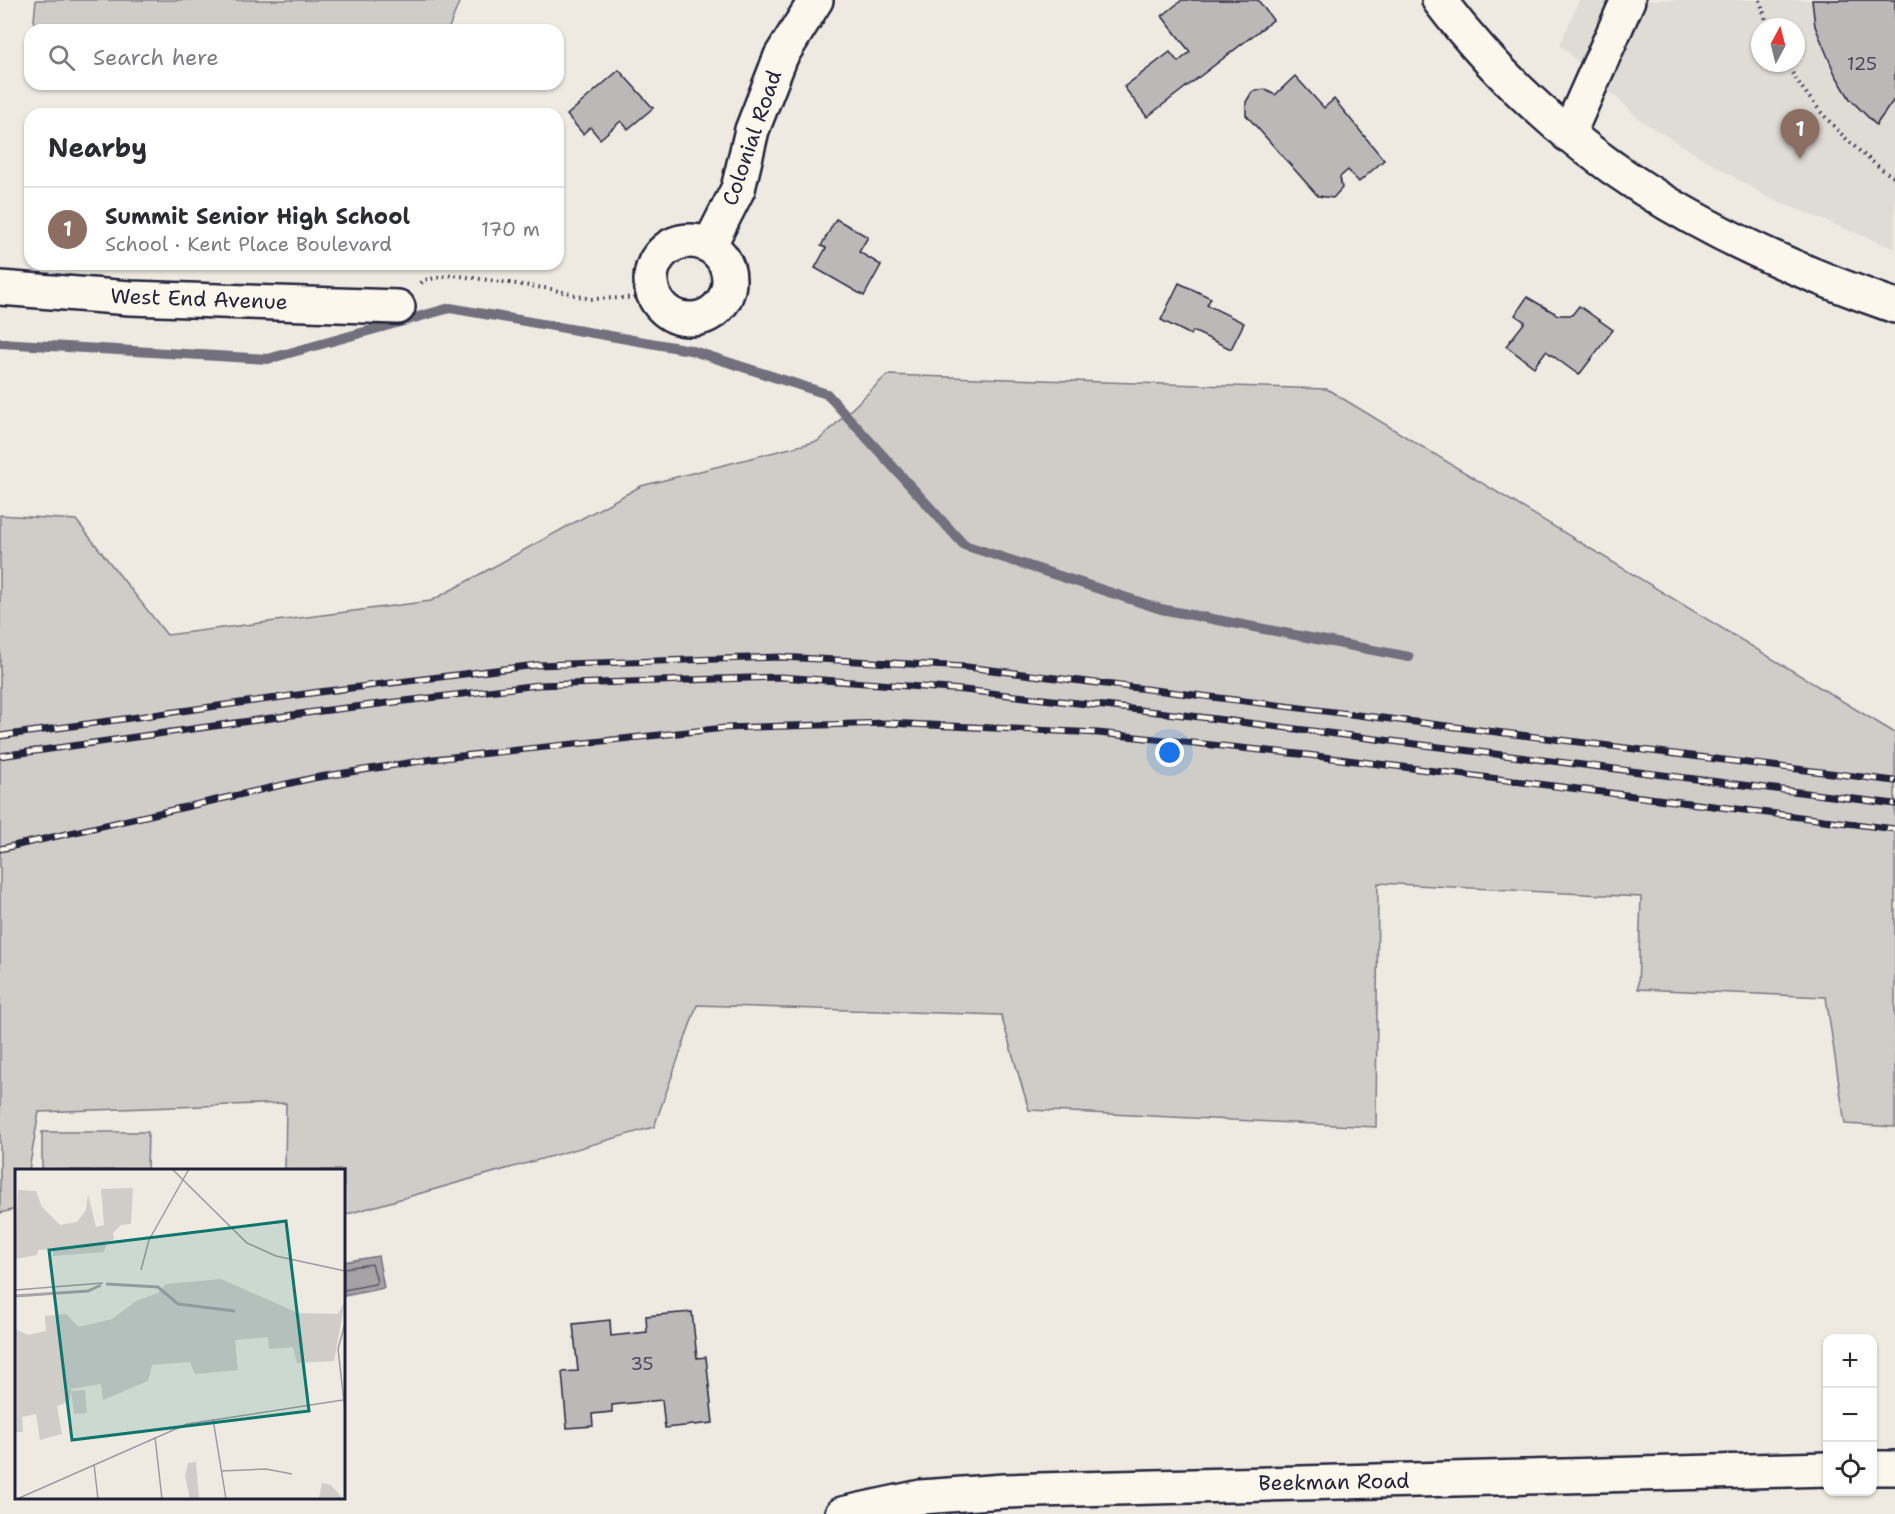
<!DOCTYPE html>
<html lang="en">
<head>
<meta charset="utf-8">
<style>
  :root { --surface:#fff; --page:#f2f2f3; --text:#2b2b33; --muted:#7c7c81; --line:#e1e1e2; --accent:#0b8043 }
  body { margin:0; font-family:"Shantell Sans",sans-serif; background:var(--page); color:var(--text) }
  .controls { position:absolute; right:18px; bottom:18px; display:grid; overflow:hidden; border-radius:12px; box-shadow:0 2px 4px #0004 }
  .controls button { width:54px; height:54px; display:grid; place-items:center; padding:0; border:0; border-bottom:2px solid var(--line); background:var(--surface); color:var(--text); font:30px sans-serif }
  .compass { position:absolute; left:1751px; top:18px; width:54px; height:54px; border-radius:50%; background:var(--surface); box-shadow:0 2px 4px #0004; rotate:7deg }
  .you { position:absolute; left:1170px; top:753px; width:21px; height:21px; margin:-15px; border:4px solid #fff; border-radius:50%; background:#1a73e8; box-shadow:0 0 0 9px #1a73e833 }
  .badge { display:grid; place-items:center; width:39px; height:39px; border-radius:50%; background:var(--accent); color:#fff; font-size:20px; font-weight:700 }
  .pin { position:absolute; translate:-50% -50px; filter:drop-shadow(0 2px 3px #0008) }
  .pin::after { content:''; position:absolute; top:32px; width:21px; height:18px; background:inherit; clip-path:polygon(0 0,100% 0,50% 100%) }
  .list { margin:0; padding:0; list-style:none }
  h2 { display:flex; justify-content:space-between; align-items:center; height:78px; margin:0; padding:0 24px; font-size:26px }
  h2 small { font-size:20px; font-weight:400; color:var(--muted) }
  .list li { display:grid; grid-template-columns:39px 1fr auto; gap:18px; align-items:center; box-sizing:border-box; height:84px; padding:0 24px; border-top:2px solid var(--line) }
  .list b { display:block; font-size:22px; white-space:nowrap }
  .list p { margin:0; font-size:20px; white-space:nowrap; color:var(--muted) }
  .list em { font-size:20px; font-style:normal; color:var(--muted) }
  .icon { flex:none; width:33px; height:33px; fill:none; stroke:currentColor; stroke-width:2; stroke-linecap:round; stroke-linejoin:round }
  .map { position:relative; flex:none; width:1895px; height:1514px; overflow:hidden }
  .search { position:absolute; background:var(--surface); box-shadow:0 2px 4px #0004; left:24px; top:24px; width:540px; height:66px; display:flex; align-items:center; gap:15px; box-sizing:border-box; padding:0 21px; border-radius:18px; color:var(--muted); font-size:22px }
  .panel { position:absolute; background:var(--surface); box-shadow:0 2px 4px #0004; left:24px; top:108px; width:540px; height:162px; border-radius:18px }
  .map>svg:first-child { display:block }
</style>
</head>
<body>
<div class="map">
<svg width="1895" height="1514" viewBox="0 0 1895 1514">
  <rect width="100%" height="100%" fill="#eeeae2"/>
  <filter id="ink" filterUnits="userSpaceOnUse"><feTurbulence type="fractalNoise" baseFrequency=".0167" numOctaves="2"/><feDisplacementMap in="SourceGraphic" scale="12" xChannelSelector="R" yChannelSelector="G"/><feConvolveMatrix kernelMatrix="1 2 1 2 8 2 1 2 1" color-interpolation-filters="sRGB"/></filter>
  <g filter="url(#ink)">
    <path fill="#dfdbd5" fill-rule="evenodd" d="M1579,0H1895V249L1767,197L1642,121L1560,45ZM1760,27H1796V63H1760Z"/>
    <path fill="#d0cdc9" stroke="#797882" stroke-width="1.5" d="M36,0H460L448,30H33Z
      M887,375L1327,389L1895,733V1127L1845,1124L1826,997L1638,989L1641,897L1378,883L1376,1127L1029,1110L1001,1015L697,1005L654,1127L344,1215V1170H285L286,1103L39,1112L29,1170H16V1209L0,1213V515L76,520L167,635L431,601L641,486L818,441Z
      M42,1132H148L147,1170H42Z"/>
    <path fill="#a6a3a7" stroke="#716f7c" stroke-width="1.5" d="M378,1256L384,1288L344,1296V1262Z"/>
    <g fill="none" stroke-linecap="round" stroke-linejoin="round">
      <path stroke="#575666" stroke-width="1.5" d="M344,1268L372,1264L377,1281L375,1284L344,1290"/>
      <path stroke="#716f7c" stroke-width="10" d="M0,343L268,359L450,308L690,350L827,394L964,545L1161,609L1409,657"/>
    </g>
    <path fill="#bcb8b8" stroke="#22223b" stroke-width="1.5" d="M1182,0H1258L1273,20L1147,117L1124,87L1170,52L1178,62L1190,52L1162,16Z
      M1812,0H1895V98L1876,125L1850,99L1835,74L1815,26Z
      M1812,0H1895V98L1876,125L1850,99L1835,74L1815,26Z
      M619,70L653,108L628,129L621,121L600,139L590,127L583,134L567,115Z
      M1295,76L1324,108L1334,99L1384,160L1359,182L1348,170L1340,177L1342,188L1333,198L1318,196L1246,115V102L1252,92L1264,89L1275,95Z
      M836,219L868,237L859,252L881,265L864,296L815,268L826,248L821,246Z
      M1179,283L1211,298L1207,305L1244,323L1231,349L1193,331L1191,335L1161,320Z
      M1527,297L1558,315H1572L1579,306L1613,330L1579,375L1546,351L1534,367L1506,346L1525,322L1515,315Z
      M692,1312L697,1358L706,1357L713,1423L665,1428L662,1400L612,1405V1412L592,1414L593,1426L567,1428L562,1372L578,1371L573,1324L610,1320L611,1336L647,1332L646,1316Z"/>
    <g fill="none" stroke-linecap="round" stroke-linejoin="round">
      <defs>
        <path id="minor" d="M1439,0C1559,158 1711,242 1895,306
          M1568,135L1628,0
          M651 280a39 39 0 1 1 78 0a39 39 0 1 1-78 0Z
          M709,246L738,189L752,130L781,56L816,0
          M0,288L130,298L398,307
          M1872,1468H1895
          M842,1514L921,1497L1004,1491L1828,1469"/>
      </defs>
      <use href="#minor" stroke="#22223b" stroke-width="38"/>
      <path stroke="#22223b" stroke-width="4" stroke-dasharray="1.5 4.5" stroke-linecap="butt" d="M1760,0L1768,27
        M1786,63C1811,106 1853,151 1895,178
        M421,283L424,280L453,275L551,289L590,299L653,297"/>
      <use href="#minor" stroke="#fbf7ec" stroke-width="33"/>
      <defs>
        <path id="rail" d="M0,736L319,692L536,665L781,657L967,667L1895,781
          M0,756L321,711L538,685L781,677L964,690L1192,716L1895,804
          M0,849L313,778L433,759L725,728L887,723L1098,733L1308,755L1895,829"/>
      </defs>
      <use href="#rail" stroke="#22223b" stroke-width="7"/>
      <use href="#rail" stroke="#fbf7ec" stroke-width="4.5" stroke-dasharray="14" stroke-linecap="butt"/>
    </g>
  </g>
  <g text-anchor="middle" dominant-baseline="central" stroke-width="4.5" stroke-linejoin="round" paint-order="stroke">
    <g font-size="18" fill="#48485a">
      <text x="1862" y="64">125</text>
      <text x="642" y="1364">35</text>
    </g>
    <g font-size="21" fill="#22223b" stroke="#fbf7ec">
      <text transform="translate(752 138) rotate(-71)">Colonial Road</text>
      <text transform="translate(199 299) rotate(2)">West End Avenue</text>
      <text transform="translate(1334 1482) rotate(-1)">Beekman Road</text>
    </g>
  </g>
  <g transform="translate(15 1169)">
    <rect width="330" height="330" fill="#eeeae2"/>
    <path d="M118,19L116,55L106,56L98,64L99,70L92,73L89,83L38,87V80L23,81L22,86L0,90L3,21L21,22L27,38L45,56L62,53L71,41L73,25L81,58L89,56L86,20ZM206,110L283,144L323,145L330,132L319,192L282,194L278,178L254,180L253,168L220,171L223,201L180,205L175,193L137,196L133,212L88,231L86,215L56,220L55,232L42,237L47,265L25,271L21,245L7,248L8,263H0V160L13,166L31,162L30,147L51,145L64,158L97,150L121,132L143,124L151,115ZM70,221L72,244L59,245L56,222ZM181,293L184,330H175L170,307L173,294ZM307,314L316,316L328,330H304Z" fill="#d0cdc9"/>
    <path fill="none" stroke="#a6a3a7" stroke-width="3" d="M91,115L143,118L163,135L220,142M0,127L73,122L86,116"/>
    <path fill="none" stroke="#9c9a9f" stroke-width="1.5" d="M157,0L232,74L261,87L330,102M126,101L134,71L174,0M0,121L88,114M330,154L323,180L330,241M198,250L211,330M140,268L147,330M79,295L83,330M206,302L251,300L277,305M2,330L172,255L328,231"/>
    <path fill="#0f766e" fill-opacity="0.15" stroke="#0f766e" stroke-width="3" d="M271,52L294,242L57,271L34,81Z"/>
    <rect width="330" height="330" fill="none" stroke="#22223b" stroke-width="3"/>
  </g>
</svg>
<div class="controls">
<button>+</button>
<button>−</button>
<button><svg class="icon" aria-label="locate" viewBox="0 0 24 24"><circle cx="12" cy="12" r="6"/><path d="M12 2v4M12 18v4M2 12h4M18 12h4"/></svg></button>
</div>
<svg class="compass" viewBox="-18 -18 36 36"><path d="M0-13l5 13h-10z" fill="#e53935"/><path d="M0 13l5-13h-10z" fill="#7c7c81"/></svg>
<div class="you"></div>
<div class="pin badge" style="left:1800px;top:159px;background:#8d6e63">1</div>
<div class="search"><svg class="icon" aria-label="search" viewBox="0 0 24 24"><circle cx="10" cy="10" r="6"/><path d="M15 15l6 6"/></svg>Search here</div>
<section class="panel">
<h2>Nearby<small></small></h2>
<ul class="list">
<li><span class="badge" style="background:#8d6e63">1</span><div><b>Summit Senior High School</b><p>School · Kent Place Boulevard</p></div><em>170 m</em></li>
</ul>
</section>
</div>
</body>
</html>
